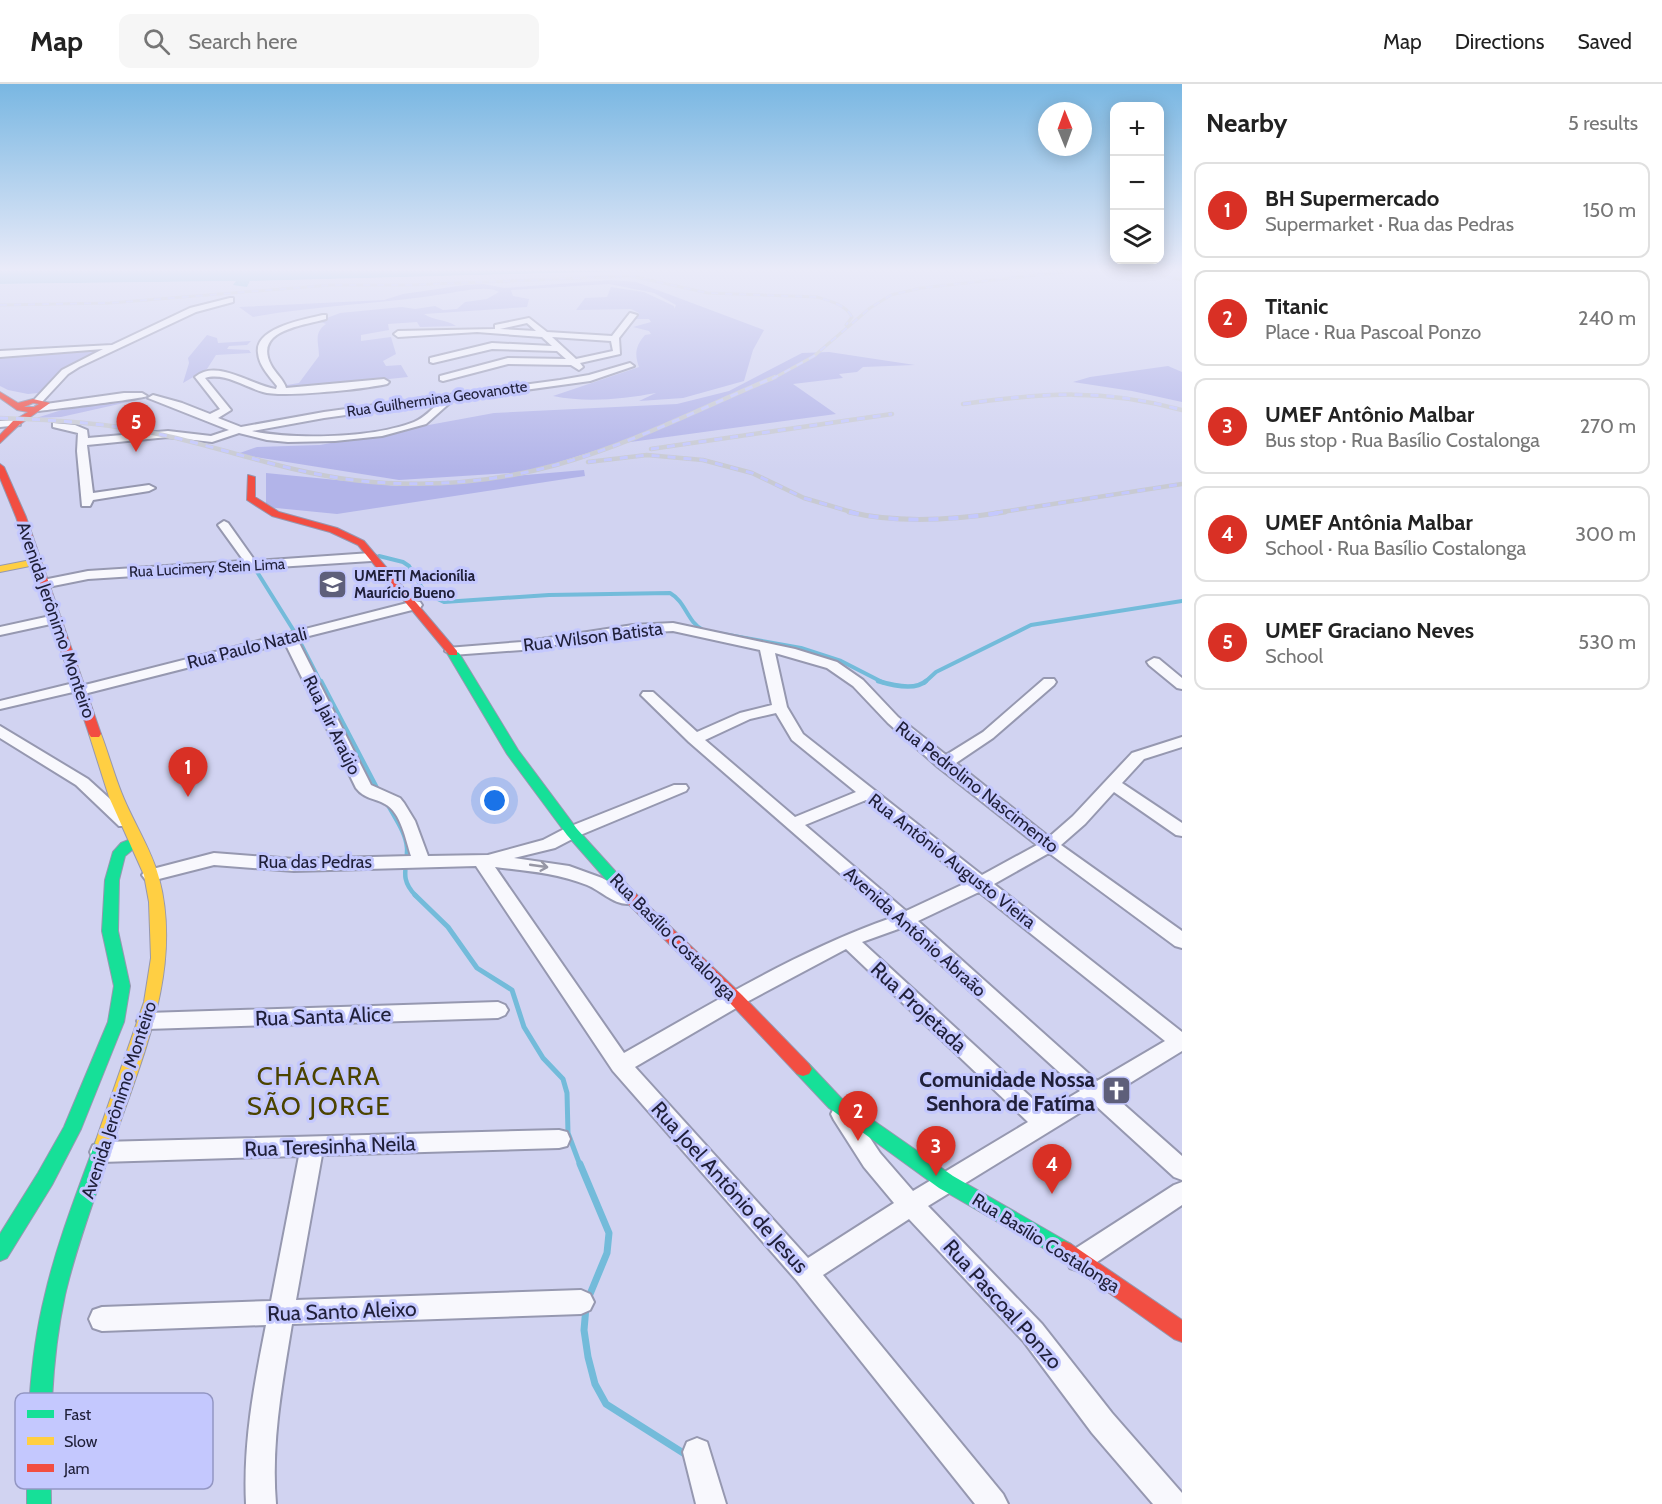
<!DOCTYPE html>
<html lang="en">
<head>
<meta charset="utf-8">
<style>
  :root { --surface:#fff; --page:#f6f6f6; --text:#222; --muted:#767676; --line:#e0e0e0; --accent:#d93025 }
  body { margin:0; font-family:Cabin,sans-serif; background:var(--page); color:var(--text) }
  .controls { position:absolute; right:18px; top:18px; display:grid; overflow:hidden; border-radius:12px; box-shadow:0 3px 15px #0003 }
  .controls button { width:54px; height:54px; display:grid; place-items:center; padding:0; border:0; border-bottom:2px solid var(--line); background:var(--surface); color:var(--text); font:30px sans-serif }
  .compass { position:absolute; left:1038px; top:18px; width:54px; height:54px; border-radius:50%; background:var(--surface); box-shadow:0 3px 15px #0003; rotate:359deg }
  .you { position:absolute; left:495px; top:717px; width:21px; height:21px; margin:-15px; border:4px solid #fff; border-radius:50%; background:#1a73e8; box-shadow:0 0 0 9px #1a73e833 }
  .badge { display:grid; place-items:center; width:39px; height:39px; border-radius:50%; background:var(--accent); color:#fff; font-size:20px; font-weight:700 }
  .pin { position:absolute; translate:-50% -50px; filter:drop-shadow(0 2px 3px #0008) }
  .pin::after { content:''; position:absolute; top:32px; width:21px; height:18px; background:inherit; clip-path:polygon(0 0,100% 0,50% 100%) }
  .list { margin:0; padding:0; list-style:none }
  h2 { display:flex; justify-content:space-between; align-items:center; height:78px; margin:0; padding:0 24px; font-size:26px }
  h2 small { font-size:20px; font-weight:400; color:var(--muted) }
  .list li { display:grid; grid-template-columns:39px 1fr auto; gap:18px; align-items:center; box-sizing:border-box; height:96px; margin:0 12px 12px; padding:0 12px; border:2px solid var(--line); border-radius:12px }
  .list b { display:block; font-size:22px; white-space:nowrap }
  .list p { margin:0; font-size:20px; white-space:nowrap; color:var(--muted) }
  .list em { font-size:20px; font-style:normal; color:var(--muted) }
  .icon { flex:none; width:33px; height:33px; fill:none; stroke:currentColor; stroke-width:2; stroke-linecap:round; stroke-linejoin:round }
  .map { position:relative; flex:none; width:1182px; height:1420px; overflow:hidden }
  header { display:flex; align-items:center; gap:36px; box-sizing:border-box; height:84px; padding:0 30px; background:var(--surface); border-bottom:2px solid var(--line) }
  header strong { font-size:28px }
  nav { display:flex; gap:33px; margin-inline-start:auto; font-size:21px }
  .search { width:420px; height:54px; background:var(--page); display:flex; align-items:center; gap:15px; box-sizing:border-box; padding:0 21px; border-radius:12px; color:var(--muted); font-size:22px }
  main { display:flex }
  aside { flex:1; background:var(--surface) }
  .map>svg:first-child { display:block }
</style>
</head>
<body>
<header>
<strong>Map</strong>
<div class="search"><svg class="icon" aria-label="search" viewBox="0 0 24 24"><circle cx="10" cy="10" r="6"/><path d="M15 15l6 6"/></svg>Search here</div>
<nav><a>Map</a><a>Directions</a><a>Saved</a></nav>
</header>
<main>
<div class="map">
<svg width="1182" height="1420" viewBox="0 0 1182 1420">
  <rect width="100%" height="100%" fill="#d1d3f1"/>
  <path fill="#b2b4e9" d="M611,196L636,198L764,246L753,266L744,297L683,314L639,317L656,309C623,315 587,319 553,312L639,283C634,270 636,261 645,251L651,250L649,247L633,243L651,238L649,235H634L639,229L631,225L576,226L585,214L607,213L611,203L644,208L674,222V225L676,221L654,209L609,200L511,206L513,212L529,215L527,223L424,230C434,237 446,235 456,242L420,243L417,238L388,240L389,246L361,251V257L391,253L396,270L383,277L386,282L401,281L408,293L285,306L287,301L299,299L319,272C319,259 313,249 326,240L319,237L340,229L402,223L415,225L435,222L443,226L457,225L465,218L487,215L499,208C489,201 462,207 450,209C384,220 318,221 253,233L239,223L384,216L403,210L465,201L484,200L504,204Z
    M207,251L217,254L218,259L251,257L247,261L229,262L227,265L249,266L251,269L216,271L207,285L183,299L189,279L188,274Z
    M110,263L65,284L38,309L28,310L8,306L0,302V272Z
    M829,268L915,281L863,283L857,288L839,290L843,294L793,300L836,330L616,360L528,388L399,396L237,370L257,363L320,361L494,329L677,320L729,307L802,269Z
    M1168,282L1182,288V318L1132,307L1073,298L1090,293Z
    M145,311L155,312L61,333L36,334L78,321L139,313Z
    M584,386L585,392L337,430L266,423V389L397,402Z"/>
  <path fill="#73bbda" d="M0,187H633L250,197L247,203L233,201L235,197L0,200Z"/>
  <path fill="#d1d3f1" d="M636,187L633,190L251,200L247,203L250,197Z
    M236,197L231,203L230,200L0,203V200Z"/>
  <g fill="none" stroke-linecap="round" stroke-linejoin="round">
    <path stroke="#73bbda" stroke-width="4" d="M379,472L403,478L409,482L425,509L444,518L549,511L670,509C686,518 687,538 703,546
      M254,483L294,547
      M717,549L801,564L841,577L884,599
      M299,556L321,599
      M924,599L936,588L1031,541L1182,517"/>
    <path stroke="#73bbda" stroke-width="4.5" d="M321,597L378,706
      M878,597C891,601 915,607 926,597
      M388,721C395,734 406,749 407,764C408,783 398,794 416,812"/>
    <path stroke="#73bbda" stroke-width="5" d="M415,811L448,843L477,884L512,906L524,943L543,974L563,995L567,1009L568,1049L580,1081"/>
    <path stroke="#73bbda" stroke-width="7" d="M580,1080L609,1149L607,1169L588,1215
      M586,1223L584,1246L588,1273L595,1300L606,1320L688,1372"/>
    <defs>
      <path id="street" d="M230,214H233V218L196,228L79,283L68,290L41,319L33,317L62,286L103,265L0,273V267L112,261L190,224Z
        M630,229L637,231L619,254L620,270L580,279L583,283L579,286L571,281L508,280L443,297L440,296V292L508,274L566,275L557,267L492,265L433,279L430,278V274L492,259L552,262L542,253L477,248L398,253L394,250L398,247L495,245V241L529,234L547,248L612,252ZM527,239L536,247L500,245ZM552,253L611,257L613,267L576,275Z
        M323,231H326V235C302,242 253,246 271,281C275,289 284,296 286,304L384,295L389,298L387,300C364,305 282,314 263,308C245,303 224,288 205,294L231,326L218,334L241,343L324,328L560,296L589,291L630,279L634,282L590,297L453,316L426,340L382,352L335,357L288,358L267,356L239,349L212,358L168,353L87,361L93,409L149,401L155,404L149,407L93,416L90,422H82L77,367L78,349L53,343V339L75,341L87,346L88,354L168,347L211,352L229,346L148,314L153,311L182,319L210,330L220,325L195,293C217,274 252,302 276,305L277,302C270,293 259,282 258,269C254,244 305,235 323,231ZM440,318C432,325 424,334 414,338C373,354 296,356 252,347L324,334Z
        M124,309H142L147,312C142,315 53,325 39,327L34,324L39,321Z
        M16,336L20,337V341L0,343V337Z
        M224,437L228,439L255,477L371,469L377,473L371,477L88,495L43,504L37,500L38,497L88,487L244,477L218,441Z
        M415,517L420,518L422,521L420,524L297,555L371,701L400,714L404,719L415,737L428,772L488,771L543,756L566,744L674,701H686L688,704L686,707L578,752L555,764L514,774L569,782L602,794L633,811L636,815L633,819C617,824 602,807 587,801C557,789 527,787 495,783L624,969C711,920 797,867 891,834L689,658L641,611L643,608H653L697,648L740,629L772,621L760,566L673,547L633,549L522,566L452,571L445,567L447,564L522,558L633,541L673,539L795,565L837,578L863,596L898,633L946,671L983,648L1044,595H1054L1056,598L1054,601L993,654L956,679L1049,753L1073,732L1132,669L1182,653V663L1144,675L1122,699L1182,739V752L1176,751L1114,708L1085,740L1061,761L1182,847V864L1175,862L1049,769L994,800L1182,948V967L1112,1010L1182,1072V1096L1174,1093L1094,1020L928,1122L1042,1240L1112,1329L1182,1409V1420H1153L1092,1349L1024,1258L909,1135L823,1191L1003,1410L1008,1420H975L797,1197L613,987L476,782L294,787L214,781L151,797L145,795L142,791L145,787L214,769L294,775L411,772C406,757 401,728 385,720C375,714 364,715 356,704L285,559L80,611L73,608L0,625V617L78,598L85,601ZM775,569L827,584L853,602L888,639L938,683L1037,761L982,791L803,650L787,623ZM776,629L792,656L856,708L795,733L705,656L750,635ZM866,716L968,798L906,827L805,741ZM979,808L1165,957L1097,997L918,837ZM901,844L1080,1007L1046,1027L862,858ZM846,865L1028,1038L913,1107L880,1069L850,1024L842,1021L834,1024L831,1030L834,1036L864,1083L894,1119L808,1174L635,983L743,920Z
        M55,531L62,535L60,538L0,551V543Z
        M1154,574L1159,575L1182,594V605L1177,604L1149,581L1147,578Z
        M0,642L88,695L131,734L133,738L131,742H119L76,701L0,654Z
        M498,918L505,921L508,926L505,931L498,934L147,945L140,942L137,937L140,932L147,929Z
        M559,1046L567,1048L570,1055L567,1062L559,1064L322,1071L296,1216L581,1206L590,1210L594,1218L590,1226L581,1230L292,1240C282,1301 271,1359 276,1420H246C243,1359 254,1301 266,1241L102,1247L93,1244L89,1235L93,1226L102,1223L271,1217L299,1072L101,1078L93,1075L90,1068L93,1061L101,1058Z
        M1182,1098V1121L1088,1184L1079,1187L1070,1184L1067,1176L1070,1168L1174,1101Z
        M697,1354L707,1358L726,1420H696L683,1368L687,1358Z"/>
      <path id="fast" d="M453,566L459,569L518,666L577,745L634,808L636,812L634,816H624L567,751L507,670L447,569Z
        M136,753L143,757L125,772L119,796L118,847L130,902L124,938L81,1045L52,1101L7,1174L0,1177V1150L38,1089L64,1043L108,938L114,902L102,847L105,796L113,768L121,759Z
        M803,978L809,980L841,1014L953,1092L1071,1160L1074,1166L1071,1172L1064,1175L1057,1172L939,1104L829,1024L797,990L794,985L797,980Z
        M104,1051L111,1054L113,1059C97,1109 77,1159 65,1211C50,1280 50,1350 51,1420H27C27,1350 28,1279 45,1211C57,1159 77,1109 95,1059L97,1054Z"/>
      <path id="slow" d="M36,475L40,476V480L0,488V482Z
        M95,646L101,650C109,671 115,694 124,715C135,741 152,767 159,794C183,885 142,973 113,1059L111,1064L104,1067L97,1064L95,1059L144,918L151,874L149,818L144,791L109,713L89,650Z"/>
      <path id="jam" d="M0,308L18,319L33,315L50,319L19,341L0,359V351L13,337L28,328L17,326L0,314ZM33,319L39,320L34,323H24Z
        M0,380L4,383L26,433L101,650L99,653H91L89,650L16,433L0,394Z
        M248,391L255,393V413L279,428L337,444L364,457L457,567V571H449L358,461L330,448L272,432L247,416Z
        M629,807L634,808L742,911L809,980L812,985L809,990L803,992L797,990L730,919L624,816L622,812L624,808Z
        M1064,1157L1071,1160L1182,1236V1258L1174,1255L1057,1172L1054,1166L1057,1160Z"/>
    </defs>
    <use href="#street" stroke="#9698b0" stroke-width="4"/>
    <use href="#fast" stroke="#9698b0" stroke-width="2"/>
    <use href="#slow" stroke="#9698b0" stroke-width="2"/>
    <use href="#jam" stroke="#9698b0" stroke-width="2"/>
    <use href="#street" fill="#f8f8fd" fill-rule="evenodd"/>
    <use href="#fast" fill="#16e098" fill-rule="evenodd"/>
    <use href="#slow" fill="#ffcf43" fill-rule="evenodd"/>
    <use href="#jam" fill="#f24e42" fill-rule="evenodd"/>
    <defs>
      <path id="rail-far2" d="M1139,187L1182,196
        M0,221L110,219L331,201H408L631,192L708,209L817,213C830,217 846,221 852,233L846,241
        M772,295L814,272L870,224L891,211L921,204L1073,187"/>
      <path id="rail-far1" d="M963,320C1043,309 1103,304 1182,326
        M0,334C55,336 109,339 163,351C226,365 288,388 353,396C420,404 491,399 556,381C632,360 703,323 775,293
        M651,365L892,330
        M588,378L647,371L703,376L752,389L804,414L855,429
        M995,429L1182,400"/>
      <path id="rail" d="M849,428C899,440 954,436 1005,428"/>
    </defs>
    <use href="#rail-far2" stroke="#c8cad2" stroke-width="3"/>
    <use href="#rail-far1" stroke="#c8cad2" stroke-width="4.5"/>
    <use href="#rail" stroke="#c8cad2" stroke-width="5"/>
    <use href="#rail-far2" stroke="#c4c8fe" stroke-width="2" stroke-dasharray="7" stroke-linecap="butt"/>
    <use href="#rail-far1" stroke="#c4c8fe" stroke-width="3" stroke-dasharray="8" stroke-linecap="butt"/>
    <use href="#rail" stroke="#c4c8fe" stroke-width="4" stroke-dasharray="10" stroke-linecap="butt"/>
  </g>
  <defs><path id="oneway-shaft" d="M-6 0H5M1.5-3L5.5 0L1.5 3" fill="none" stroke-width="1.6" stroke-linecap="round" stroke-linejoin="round" transform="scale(1.5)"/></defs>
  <use stroke="#9797a5" href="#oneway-shaft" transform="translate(539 782) rotate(8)"/>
  <linearGradient id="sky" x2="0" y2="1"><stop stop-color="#79b7e2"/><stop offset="0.48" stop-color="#eaebf9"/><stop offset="1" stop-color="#eaebf9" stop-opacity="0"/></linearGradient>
  <rect width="1182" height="386" fill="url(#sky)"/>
  <defs>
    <symbol id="school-square" viewBox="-11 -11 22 22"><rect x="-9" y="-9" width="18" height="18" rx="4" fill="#5e5f7a" stroke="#c4c8fe"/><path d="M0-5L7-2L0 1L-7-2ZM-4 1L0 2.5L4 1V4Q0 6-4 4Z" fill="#fff"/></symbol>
    <symbol id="church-square" viewBox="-11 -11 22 22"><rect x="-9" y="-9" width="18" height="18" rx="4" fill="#5e5f7a" stroke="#c4c8fe"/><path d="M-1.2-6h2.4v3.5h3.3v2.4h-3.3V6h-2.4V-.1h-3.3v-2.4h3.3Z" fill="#fff"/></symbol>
  </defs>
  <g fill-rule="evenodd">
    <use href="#school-square" x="316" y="484" width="33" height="33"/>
    <use href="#church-square" x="1100" y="990" width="33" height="33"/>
  </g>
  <g text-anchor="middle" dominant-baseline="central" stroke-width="6" stroke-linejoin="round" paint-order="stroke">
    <g font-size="15" fill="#20203a" stroke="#c4c8fe">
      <text transform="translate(437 315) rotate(-8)">Rua Guilhermina Geovanotte</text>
      <text transform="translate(207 484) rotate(-3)">Rua Lucimery Stein Lima</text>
    </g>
    <g font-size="15" font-weight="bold" fill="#20203a" stroke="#c4c8fe" text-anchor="start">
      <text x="354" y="492">UMEFTI Macionília<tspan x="354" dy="17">Maurício Bueno</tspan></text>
    </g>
    <g font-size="18" fill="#20203a" stroke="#c4c8fe">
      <text transform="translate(56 536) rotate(71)">Avenida Jerônimo Monteiro</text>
      <text transform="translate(593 553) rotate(-7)">Rua Wilson Batista</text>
      <text transform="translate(247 564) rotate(-14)">Rua Paulo Natali</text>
      <text transform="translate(332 641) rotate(64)">Rua Jair Araújo</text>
      <text transform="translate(977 703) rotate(38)">Rua Pedrolino Nascimento</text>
      <text transform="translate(952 777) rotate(38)">Rua Antônio Augusto Vieira</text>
      <text x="315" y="778">Rua das Pedras</text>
      <text transform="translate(915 848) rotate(42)">Avenida Antônio Abraão</text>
      <text transform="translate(673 853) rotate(45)">Rua Basílio Costalonga</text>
      <text transform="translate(119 1016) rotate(-72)">Avenida Jerônimo Monteiro</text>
      <text transform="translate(1046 1159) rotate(32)">Rua Basílio Costalonga</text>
    </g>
    <g font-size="21" fill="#20203a" stroke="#c4c8fe">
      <text transform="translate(919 923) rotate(43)">Rua Projetada</text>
      <text transform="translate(323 932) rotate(-2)">Rua Santa Alice</text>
      <text transform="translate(330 1062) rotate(-2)">Rua Teresinha Neila</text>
      <text transform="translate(730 1103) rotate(48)">Rua Joel Antônio de Jesus</text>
      <text transform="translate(1003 1220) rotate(48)">Rua Pascoal Ponzo</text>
      <text transform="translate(342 1227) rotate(-2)">Rua Santo Aleixo</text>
    </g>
    <g font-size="21" font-weight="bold" fill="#20203a" stroke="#c4c8fe" text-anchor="end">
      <text x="1095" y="995">Comunidade Nossa<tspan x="1095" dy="24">Senhora de Fatíma</tspan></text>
    </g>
    <g font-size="26" letter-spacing="1.5" fill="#4b4300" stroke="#c4c8fe">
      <text x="319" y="992">CHÁCARA<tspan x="319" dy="30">SÃO JORGE</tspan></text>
    </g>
  </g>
  <rect x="15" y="1309" width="198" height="96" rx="9" fill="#c4c8fe" stroke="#9396c3" stroke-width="1.5"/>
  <rect x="27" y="1326" width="27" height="8" fill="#16e098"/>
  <rect x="27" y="1353" width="27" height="8" fill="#ffcf43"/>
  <rect x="27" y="1380" width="27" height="8" fill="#f24e42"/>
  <g font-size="16" fill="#20203a">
    <text x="64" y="1336">Fast</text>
    <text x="64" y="1363">Slow</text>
    <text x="64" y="1390">Jam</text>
  </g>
</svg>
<div class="controls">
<button>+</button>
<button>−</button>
<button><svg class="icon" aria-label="layers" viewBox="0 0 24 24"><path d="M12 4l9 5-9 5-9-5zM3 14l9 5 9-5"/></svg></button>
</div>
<svg class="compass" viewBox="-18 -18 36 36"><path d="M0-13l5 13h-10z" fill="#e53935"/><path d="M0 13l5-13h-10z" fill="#767676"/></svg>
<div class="you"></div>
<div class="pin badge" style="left:188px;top:713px">1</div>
<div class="pin badge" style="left:858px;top:1057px">2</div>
<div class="pin badge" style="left:936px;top:1092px">3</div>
<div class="pin badge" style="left:1052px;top:1110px">4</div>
<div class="pin badge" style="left:136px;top:368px">5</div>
</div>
<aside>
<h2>Nearby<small>5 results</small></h2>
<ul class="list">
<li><span class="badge">1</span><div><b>BH Supermercado</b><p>Supermarket · Rua das Pedras</p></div><em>150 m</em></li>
<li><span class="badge">2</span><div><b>Titanic</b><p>Place · Rua Pascoal Ponzo</p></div><em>240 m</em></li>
<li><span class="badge">3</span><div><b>UMEF Antônio Malbar</b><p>Bus stop · Rua Basílio Costalonga</p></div><em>270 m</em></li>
<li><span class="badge">4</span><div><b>UMEF Antônia Malbar</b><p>School · Rua Basílio Costalonga</p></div><em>300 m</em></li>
<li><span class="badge">5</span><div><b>UMEF Graciano Neves</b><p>School</p></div><em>530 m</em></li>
</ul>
</aside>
</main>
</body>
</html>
